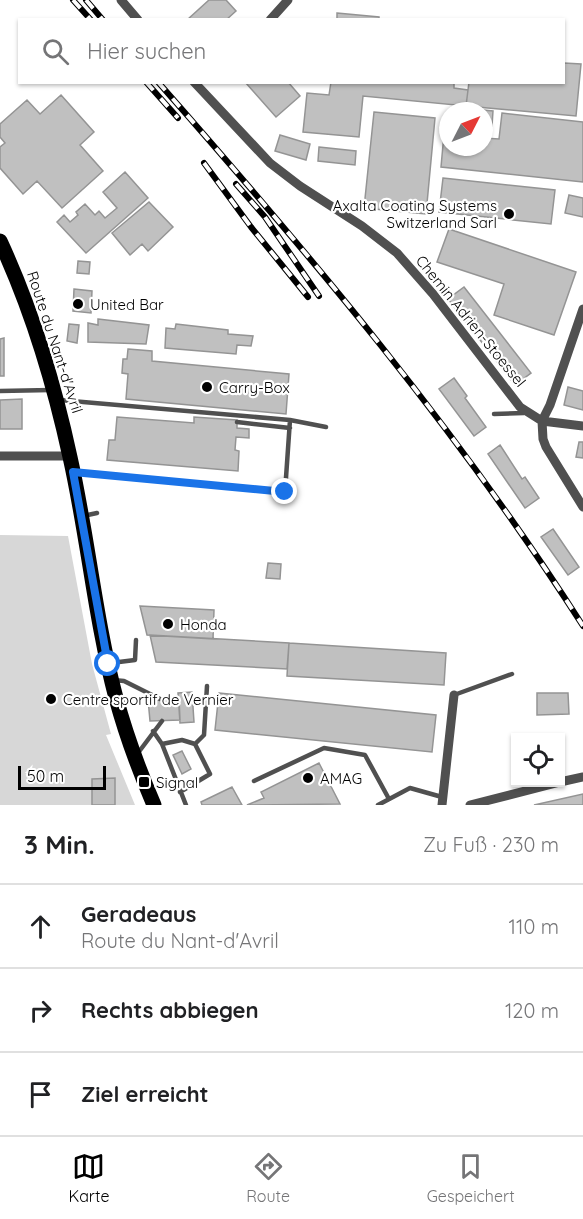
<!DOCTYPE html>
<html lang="de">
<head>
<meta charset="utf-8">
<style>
  :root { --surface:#fff; --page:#f6f6f6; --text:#202124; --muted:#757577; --line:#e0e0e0; --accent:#000 }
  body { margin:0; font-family:Quicksand,sans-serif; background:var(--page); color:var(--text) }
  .controls { position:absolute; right:18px; bottom:18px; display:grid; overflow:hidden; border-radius:0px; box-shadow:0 2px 4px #0004 }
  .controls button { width:54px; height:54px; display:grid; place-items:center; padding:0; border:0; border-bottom:2px solid var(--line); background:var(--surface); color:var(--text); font:30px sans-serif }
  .compass { position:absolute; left:439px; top:102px; width:54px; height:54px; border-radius:50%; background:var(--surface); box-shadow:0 2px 4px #0004; rotate:48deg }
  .scale { position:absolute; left:18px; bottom:15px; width:88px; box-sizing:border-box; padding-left:6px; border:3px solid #000; border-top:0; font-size:16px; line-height:21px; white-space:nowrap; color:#000; -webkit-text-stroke:4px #fff; paint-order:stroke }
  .stop { position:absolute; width:18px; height:18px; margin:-14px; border:4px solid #1a73e8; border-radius:50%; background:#fff }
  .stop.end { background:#1a73e8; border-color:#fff; box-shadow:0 2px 6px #0008 }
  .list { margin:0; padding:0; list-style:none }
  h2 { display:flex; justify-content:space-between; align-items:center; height:78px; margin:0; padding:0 24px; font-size:26px }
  h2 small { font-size:20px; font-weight:400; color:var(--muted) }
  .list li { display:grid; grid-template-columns:39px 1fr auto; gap:18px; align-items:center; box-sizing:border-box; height:84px; padding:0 24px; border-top:2px solid var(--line) }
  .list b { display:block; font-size:22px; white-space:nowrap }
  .list p { margin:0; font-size:20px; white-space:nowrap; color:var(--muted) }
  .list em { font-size:20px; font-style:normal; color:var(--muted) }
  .icon { flex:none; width:33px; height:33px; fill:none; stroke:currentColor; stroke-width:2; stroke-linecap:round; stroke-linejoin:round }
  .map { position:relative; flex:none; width:583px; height:805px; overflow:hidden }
  .search { position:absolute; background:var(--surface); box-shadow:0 2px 4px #0004; left:18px; right:18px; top:18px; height:66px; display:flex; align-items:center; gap:15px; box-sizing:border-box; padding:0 21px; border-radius:0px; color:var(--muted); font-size:22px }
  .sheet { height:330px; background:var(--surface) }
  nav { display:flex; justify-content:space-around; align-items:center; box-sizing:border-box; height:84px; border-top:2px solid var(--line); background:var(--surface); font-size:16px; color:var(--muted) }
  nav a { display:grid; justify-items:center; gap:3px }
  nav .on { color:var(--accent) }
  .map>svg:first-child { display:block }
</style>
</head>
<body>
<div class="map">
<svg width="583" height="805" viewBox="0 0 583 805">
  <rect width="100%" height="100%" fill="#fff"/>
  <path fill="#d7d7d7" d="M0,535L68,536L92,664L111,734L106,735L135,805H0Z"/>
  <path fill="#c0c0c0" stroke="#949494" stroke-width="1.5" d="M209,0H226L236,11L226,20H187Z
    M337,13L379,17V20H337Z
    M564,63L581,64L576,116L466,106L469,82H564Z
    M245,82H288L300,96L276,117Z
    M331,82H454V88L468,90L466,106L363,96L359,137L303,132L307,93L329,95Z
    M61,95L94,132L80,145L103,171L62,208L37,181L23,194L0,168V147L5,143L0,137V124L27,100L40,114Z
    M452,107L493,111L492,126H484V111H451Z
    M374,112L435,118L426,214L364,208Z
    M502,113L583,122V182L441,167L444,134H448V147H484V138L499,139Z
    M280,135L310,144L306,160L275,151Z
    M319,147L356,151L355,165L318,161Z
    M125,172L148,198L86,253L57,222L64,215L70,222L78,215L76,212L85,204L95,215L99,211L105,218L117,208L103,192Z
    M443,178L555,190L551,224L439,212Z
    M569,195L583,198V217L565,213Z
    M149,202L173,227L148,251L142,244L130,255L112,233Z
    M449,229L576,272L554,335L494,315L504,284L437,262Z
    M78,261L90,262L89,274L77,273Z
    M464,287L531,373L515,385L448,299Z
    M74,289L92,291L91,313L73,311Z
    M98,319L149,325L146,344L88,342V323L98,325Z
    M69,324L79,325L77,343L67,341Z
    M176,324L228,330V334L253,336L251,346L237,345L236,354L165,348L166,328L175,329Z
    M4,338V376H0V339Z
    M128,349L152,351V361L289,374L286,414L126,399L128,374L122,373L123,359H127Z
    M454,378L467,396L465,398L486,427L474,436L439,389Z
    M568,387L583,391V410L564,405Z
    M22,399V429H0V400Z
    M117,417L194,423V417L237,420V428L249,429V438L236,437L235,450L239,451L238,471L107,460L109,440H115Z
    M579,442H583V458L576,457Z
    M500,445L522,479L525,477L539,498L525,508L488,454Z
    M553,529L579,567L568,575L541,537Z
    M268,563L281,564L280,579L266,578Z
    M140,606L214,610L213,639L147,635Z
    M150,635L289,643L287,669L156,662Z
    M289,643L446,653L444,685L287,676Z
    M192,692L194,722L180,723L178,693Z
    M219,693L436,715L432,752L215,730Z
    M537,693H568L569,714L537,715Z
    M179,698L180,720L150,721L148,699Z
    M182,751L191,769L182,774L173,755Z
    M319,763L340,804L247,805L264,798L261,792Z
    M115,778V805H92V779Z
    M232,787L242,805H202L201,802Z
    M583,794V805H534Z"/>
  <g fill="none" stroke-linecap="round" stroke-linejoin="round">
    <path stroke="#505050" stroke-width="4.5" d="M0,391L51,390
      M60,400L290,420L285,492L76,472
      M494,414L524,413
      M290,420L326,427
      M237,422L290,428
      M83,516L97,513
      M111,663L135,660L136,640
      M113,680L124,681L160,699
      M454,695L512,674
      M153,731L162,744L186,805
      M162,744L182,740L195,744L210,774L180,792
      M195,744L204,735L207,686
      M138,753L162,721
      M254,781L324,748L365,755L389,799
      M378,805L410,788L442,797"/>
    <path stroke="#505050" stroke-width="9" d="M121,0L138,20
      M270,20L288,0
      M194,82L270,163L300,186L362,226L397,253L433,294L520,407L542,421L583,426
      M583,309L550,405L542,421L543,439L546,447L583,507
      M0,456H70
      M560,782L583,777
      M442,805L454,695
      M470,805L560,782"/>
    <path stroke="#000" stroke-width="15" d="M0,241C32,310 54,383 70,457C88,537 95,619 116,698C126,735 139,770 154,805"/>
    <defs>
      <path id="rail" d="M73,0L91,20
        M86,0L103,20
        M146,82L178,118
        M158,82C311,256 458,430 583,626
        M204,163L251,227L308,297
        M236,184L265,217L319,296"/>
    </defs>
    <use href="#rail" stroke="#000" stroke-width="6"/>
    <use href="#rail" stroke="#fff" stroke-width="4" stroke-dasharray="11" stroke-linecap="butt"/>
  </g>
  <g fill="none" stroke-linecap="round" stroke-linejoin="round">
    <path stroke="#1a73e8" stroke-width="8" d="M108,664L73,472L285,492"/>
  </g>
  <g fill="#000" stroke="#fff" stroke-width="2">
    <circle cx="509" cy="214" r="6"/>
    <circle cx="78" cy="304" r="6"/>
    <circle cx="207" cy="387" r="6"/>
    <circle cx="168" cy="624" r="6"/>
    <circle cx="51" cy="699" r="6"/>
    <circle cx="308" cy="778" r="6"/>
    <rect x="138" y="776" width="12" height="12" rx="3"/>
  </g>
  <g text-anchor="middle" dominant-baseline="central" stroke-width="4.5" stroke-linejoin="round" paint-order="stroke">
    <g font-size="15" fill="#000" stroke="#fff" text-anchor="start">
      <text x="497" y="205" text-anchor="end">Axalta Coating Systems<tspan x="497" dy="17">Switzerland Sarl</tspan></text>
      <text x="90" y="304">United Bar</text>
      <text x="219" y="387">Carry-Box</text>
      <text x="180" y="624">Honda</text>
      <text x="63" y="699">Centre sportif de Vernier</text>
      <text x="320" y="778">AMAG</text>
      <text x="156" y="782">Signal</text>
    </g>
    <g font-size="15" fill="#000" stroke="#fff">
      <text transform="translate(471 321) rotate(51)">Chemin Adrien-Stoessel</text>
      <text transform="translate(55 342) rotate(72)">Route du Nant-d'Avril</text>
    </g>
  </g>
</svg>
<div class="controls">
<button><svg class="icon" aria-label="locate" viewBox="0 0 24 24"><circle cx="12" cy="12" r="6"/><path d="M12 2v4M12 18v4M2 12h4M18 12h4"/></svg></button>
</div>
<svg class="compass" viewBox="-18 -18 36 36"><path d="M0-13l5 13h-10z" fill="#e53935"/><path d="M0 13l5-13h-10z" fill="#757577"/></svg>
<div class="scale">50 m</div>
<div class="stop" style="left:108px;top:664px"></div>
<div class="stop end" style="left:285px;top:492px"></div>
<div class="search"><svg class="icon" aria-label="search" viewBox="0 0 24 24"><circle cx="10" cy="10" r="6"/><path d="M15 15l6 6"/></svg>Hier suchen</div>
</div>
<section class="sheet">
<h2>3 Min.<small>Zu Fuß · 230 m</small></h2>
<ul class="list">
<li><svg class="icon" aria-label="ahead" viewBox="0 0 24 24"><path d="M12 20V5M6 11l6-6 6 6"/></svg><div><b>Geradeaus</b><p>Route du Nant-d'Avril</p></div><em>110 m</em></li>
<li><svg class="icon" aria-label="right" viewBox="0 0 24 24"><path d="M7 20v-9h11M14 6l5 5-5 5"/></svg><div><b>Rechts abbiegen</b></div><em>120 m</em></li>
<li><svg class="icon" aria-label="arrive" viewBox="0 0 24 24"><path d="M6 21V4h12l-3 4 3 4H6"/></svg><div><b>Ziel erreicht</b></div></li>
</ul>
</section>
<nav>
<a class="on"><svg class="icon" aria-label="map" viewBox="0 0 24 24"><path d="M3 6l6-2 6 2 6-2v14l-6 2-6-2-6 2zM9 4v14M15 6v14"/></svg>Karte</a>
<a><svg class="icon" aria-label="directions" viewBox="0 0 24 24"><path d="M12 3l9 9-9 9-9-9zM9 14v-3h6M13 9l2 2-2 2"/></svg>Route</a>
<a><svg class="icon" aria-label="saved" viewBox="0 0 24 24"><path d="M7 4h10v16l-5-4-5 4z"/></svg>Gespeichert</a>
</nav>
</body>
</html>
